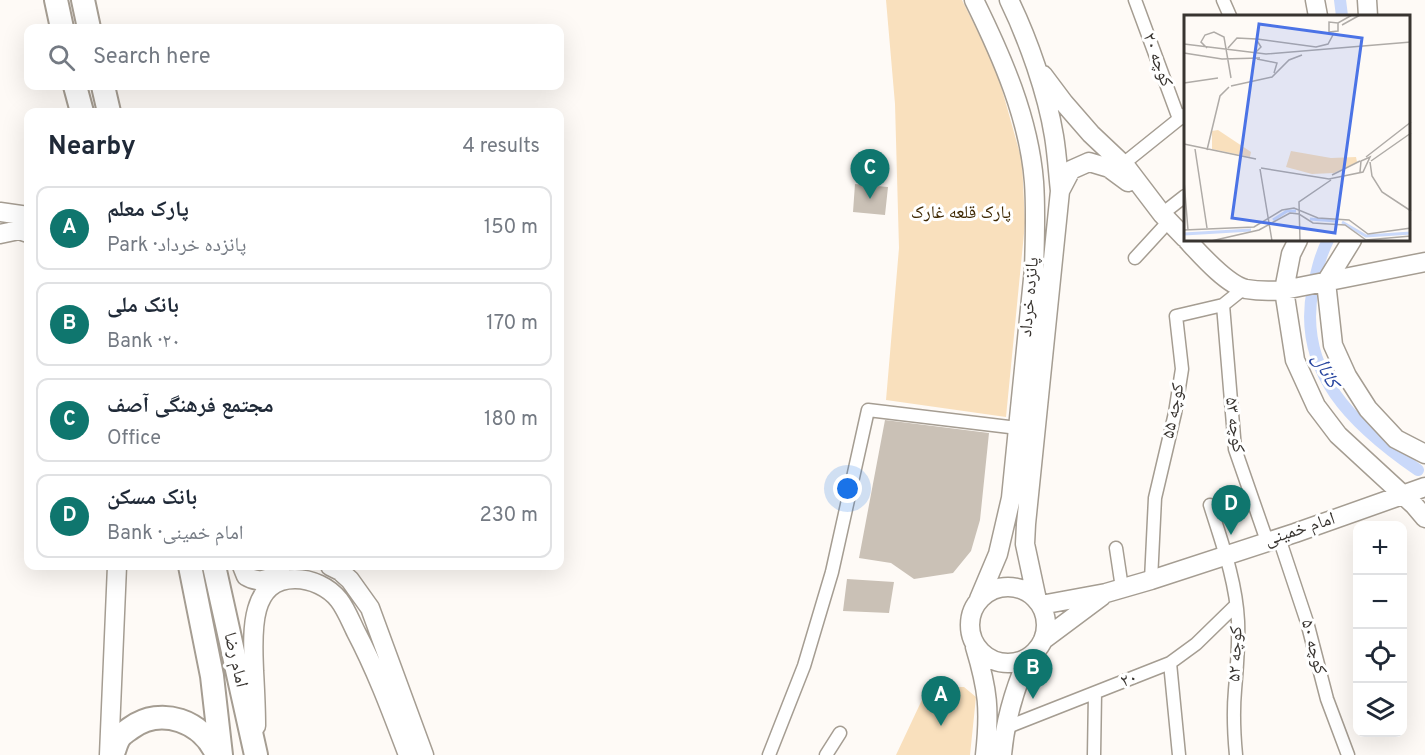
<!DOCTYPE html>
<html lang="en">
<head>
<meta charset="utf-8">
<style>
  :root { --surface:#fff; --page:#f2f2f3; --text:#1f2937; --muted:#747a83; --line:#e0e1e3; --accent:#0f766e }
  body { margin:0; font-family:Overpass,"Noto Naskh Arabic",sans-serif; background:var(--page); color:var(--text) }
  .controls { position:absolute; right:18px; bottom:18px; display:grid; overflow:hidden; border-radius:12px; box-shadow:0 6px 24px #0002 }
  .controls button { width:54px; height:54px; display:grid; place-items:center; padding:0; border:0; border-bottom:2px solid var(--line); background:var(--surface); color:var(--text); font:30px sans-serif }
  .you { position:absolute; left:848px; top:489px; width:21px; height:21px; margin:-15px; border:4px solid #fff; border-radius:50%; background:#1a73e8; box-shadow:0 0 0 9px #1a73e833 }
  .badge { display:grid; place-items:center; width:39px; height:39px; border-radius:50%; background:var(--accent); color:#fff; font-size:20px; font-weight:700 }
  .pin { position:absolute; translate:-50% -50px; filter:drop-shadow(0 2px 3px #0008) }
  .pin::after { content:''; position:absolute; top:32px; width:21px; height:18px; background:inherit; clip-path:polygon(0 0,100% 0,50% 100%) }
  .list { margin:0; padding:0; list-style:none }
  h2 { display:flex; justify-content:space-between; align-items:center; height:78px; margin:0; padding:0 24px; font-size:26px }
  h2 small { font-size:20px; font-weight:400; color:var(--muted) }
  .list li { display:grid; grid-template-columns:39px 1fr auto; gap:18px; align-items:center; box-sizing:border-box; height:84px; margin:0 12px 12px; padding:0 12px; border:2px solid var(--line); border-radius:12px }
  .list b { display:block; font-size:22px; white-space:nowrap }
  .list p { margin:0; font-size:20px; white-space:nowrap; color:var(--muted) }
  .list em { font-size:20px; font-style:normal; color:var(--muted) }
  .icon { flex:none; width:33px; height:33px; fill:none; stroke:currentColor; stroke-width:2; stroke-linecap:round; stroke-linejoin:round }
  .map { position:relative; flex:none; width:1425px; height:755px; overflow:hidden }
  .search { position:absolute; background:var(--surface); box-shadow:0 6px 24px #0002; left:24px; top:24px; width:540px; height:66px; display:flex; align-items:center; gap:15px; box-sizing:border-box; padding:0 21px; border-radius:12px; color:var(--muted); font-size:22px }
  .panel { position:absolute; background:var(--surface); box-shadow:0 6px 24px #0002; left:24px; top:108px; width:540px; height:462px; border-radius:12px }
  .map>svg:first-child { display:block }
</style>
</head>
<body>
<div class="map">
<svg width="1425" height="755" viewBox="0 0 1425 755">
  <rect width="100%" height="100%" fill="#fefaf6"/>
  <path fill="#f9e0bd" d="M886,0H962L996,68L1022,161L1025,223L1006,417L886,400L899,248L895,104Z
    M928,687H964L976,697L970,755H896Z"/>
  <g fill="none" stroke-linecap="round" stroke-linejoin="round">
    <path stroke="#cad9fa" stroke-width="12" d="M1340,0L1342,16
      M1328,240C1320,256 1317,270 1313,288C1296,372 1354,426 1418,470"/>
  </g>
  <path fill="#cac1b6" d="M855,184L888,187L885,215L853,212Z
    M885,420L989,433L980,520L971,551L953,573L914,579L891,563L859,558Z
    M847,579L894,582L889,613L843,611Z"/>
  <g fill="none" stroke-linecap="round" stroke-linejoin="round">
    <defs>
      <path id="street" d="M1135,0L1179,119L1185,117
        M1223,0L1230,16
        M1123,164L1184,115
        M1162,214L1185,196
        M1135,258L1169,221
        M1223,305L1235,449L1267,541
        M1210,505C1222,543 1236,581 1238,621C1239,644 1237,667 1235,690C1233,712 1234,734 1236,755
        M1279,538L1307,622L1327,699L1348,755
        M1116,548L1122,588
        M1151,580L1155,498L1175,413L1182,369L1176,316L1223,305L1243,289
        M1170,663L1179,755
        M1005,728L1170,663L1196,644L1236,605
        M769,755L804,666L832,572L868,410L1018,428
        M826,755L840,733
        M1094,755L1095,693"/>
      <path id="secondary" d="M974,0C1002,57 1029,118 1034,182C1036,210 1035,240 1034,269L1011,498L998,554L979,599
        M1009,0C1028,39 1047,93 1054,136C1057,154 1058,173 1060,191L1026,524L1025,544L1037,600
        M1315,0L1318,16
        M1367,0L1368,16
        M1043,75L1064,103L1091,134L1127,168L1162,214L1185,238
        M1060,191L1071,170L1089,162L1109,168L1128,182
        M0,212L28,216
        M0,234L19,230L28,233
        M1187,240C1200,254 1227,285 1246,289C1258,291 1272,291 1284,290L1425,262
        M1298,240L1291,254L1284,290L1295,360L1316,406L1338,435L1414,505L1425,518
        M1352,240L1326,282L1333,345L1347,376L1368,409L1396,439L1425,454
        M242,566L246,576C259,584 267,579 281,574
        M330,566L340,571L350,580L370,608L424,755
        M970 625a38 38 0 1 1 76 0a38 38 0 1 1-76 0Z
        M1041,605L1106,593L1151,580L1295,533L1425,487
        M1043,640L1102,596
        M975,647C988,690 990,710 985,755
        M256,726C256,708 255,689 254,671C253,639 247,579 295,579C311,579 329,587 339,600C346,609 351,622 356,632C377,672 392,713 408,755
        M109,755L117,566
        M1002,755C1005,720 1014,690 1028,658"/>
      <path id="highway" d="M56,0L62,28
        M83,0L89,28
        M75,86L82,112
        M103,86L109,112
        M190,566L212,676L221,755
        M214,566L256,755
        M112,755C115,750 116,742 120,737C122,734 127,731 131,728C161,706 203,721 217,755"/>
    </defs>
    <use href="#street" stroke="#a59d92" stroke-width="15"/>
    <use href="#secondary" stroke="#a59d92" stroke-width="21"/>
    <use href="#highway" stroke="#a59d92" stroke-width="26"/>
    <use href="#street" stroke="#fff" stroke-width="12"/>
    <use href="#secondary" stroke="#fff" stroke-width="18"/>
    <use href="#highway" stroke="#fff" stroke-width="22"/>
  </g>
  <g text-anchor="middle" dominant-baseline="central" stroke-width="6" stroke-linejoin="round" paint-order="stroke">
    <g font-size="18" fill="#383430" stroke="#fff">
      <text transform="translate(1157 60) rotate(70)">کوچه ۲۰</text>
      <text transform="translate(1030 297) rotate(-85)">پانزده خرداد</text>
      <text transform="translate(1174 411) rotate(-79)">کوچه ۵۵</text>
      <text transform="translate(1234 425) rotate(82)">کوچه ۵۳</text>
      <text transform="translate(1300 530) rotate(-18)">امام خمینی</text>
      <text transform="translate(1313 647) rotate(75)">کوچه ۵۰</text>
      <text transform="translate(1236 654) rotate(-88)">کوچه ۵۲</text>
      <text transform="translate(235 660) rotate(77)">امام رضا</text>
      <text transform="translate(1129 680) rotate(-22)">۲۰</text>
    </g>
    <g font-size="18" fill="#3d2701" stroke="#fff">
      <text x="961" y="213">پارک قلعه غارک</text>
    </g>
    <g font-size="20" font-style="italic" fill="#28459f" stroke="#fff">
      <text transform="translate(1325 371) rotate(63)">کانال</text>
    </g>
  </g>
  <g transform="translate(1184 15)">
    <rect width="226" height="226" fill="#fefaf6"/>
    <path d="M34,115L67,137L66,142L28,134V116ZM107,136L147,143L172,142L173,147L150,158L128,159L102,152Z" fill="#f9e0bd"/>
    <path fill="none" stroke="#cad9fa" stroke-width="3" d="M126,204L152,206M89,205L103,196H112M158,207L182,221L227,218M0,219L67,215"/>
    <path fill="none" stroke="#afaba7" stroke-width="1.5" d="M154,8V16L145,17V7L154,8L168,0M158,10L176,0M73,24L132,32L144,29L150,18M0,29L82,39L227,27M23,33L17,27L21,20L30,17L40,22L47,63M44,33L53,23L72,24L77,32L70,39M0,38L38,44L76,43M73,44L93,48L90,58M0,68L34,63M47,71L88,62L105,45L118,40M0,129L72,144M11,134L23,213M23,135L36,81L45,72M182,142L227,107M187,146L227,118M186,147L188,161L198,177L227,196M77,153L145,164L179,157L186,142L177,146L176,157M76,154L88,226M148,160L176,146M0,166L4,215M0,215L70,212L98,195L110,193L134,203L165,205L184,219L227,213M27,226L75,215L106,198L115,199L129,208L161,210L182,225L227,221M116,226L115,187L147,165"/>
    <path fill="#4b73e6" fill-opacity="0.15" stroke="#4b73e6" stroke-width="3" d="M75,9L178,23L151,218L48,203Z"/>
    <rect width="226" height="226" fill="none" stroke="#383430" stroke-width="3"/>
  </g>
</svg>
<div class="controls">
<button>+</button>
<button>−</button>
<button><svg class="icon" aria-label="locate" viewBox="0 0 24 24"><circle cx="12" cy="12" r="6"/><path d="M12 2v4M12 18v4M2 12h4M18 12h4"/></svg></button>
<button><svg class="icon" aria-label="layers" viewBox="0 0 24 24"><path d="M12 4l9 5-9 5-9-5zM3 14l9 5 9-5"/></svg></button>
</div>
<div class="you"></div>
<div class="pin badge" style="left:941px;top:726px">A</div>
<div class="pin badge" style="left:1033px;top:699px">B</div>
<div class="pin badge" style="left:870px;top:199px">C</div>
<div class="pin badge" style="left:1231px;top:535px">D</div>
<div class="search"><svg class="icon" aria-label="search" viewBox="0 0 24 24"><circle cx="10" cy="10" r="6"/><path d="M15 15l6 6"/></svg>Search here</div>
<section class="panel">
<h2>Nearby<small>4 results</small></h2>
<ul class="list">
<li><span class="badge">A</span><div><b>پارک معلم</b><p>Park · پانزده خرداد</p></div><em>150 m</em></li>
<li><span class="badge">B</span><div><b>بانک ملی</b><p>Bank · ۲۰</p></div><em>170 m</em></li>
<li><span class="badge">C</span><div><b>مجتمع فرهنگی آصف</b><p>Office</p></div><em>180 m</em></li>
<li><span class="badge">D</span><div><b>بانک مسکن</b><p>Bank · امام خمینی</p></div><em>230 m</em></li>
</ul>
</section>
</div>
</body>
</html>
